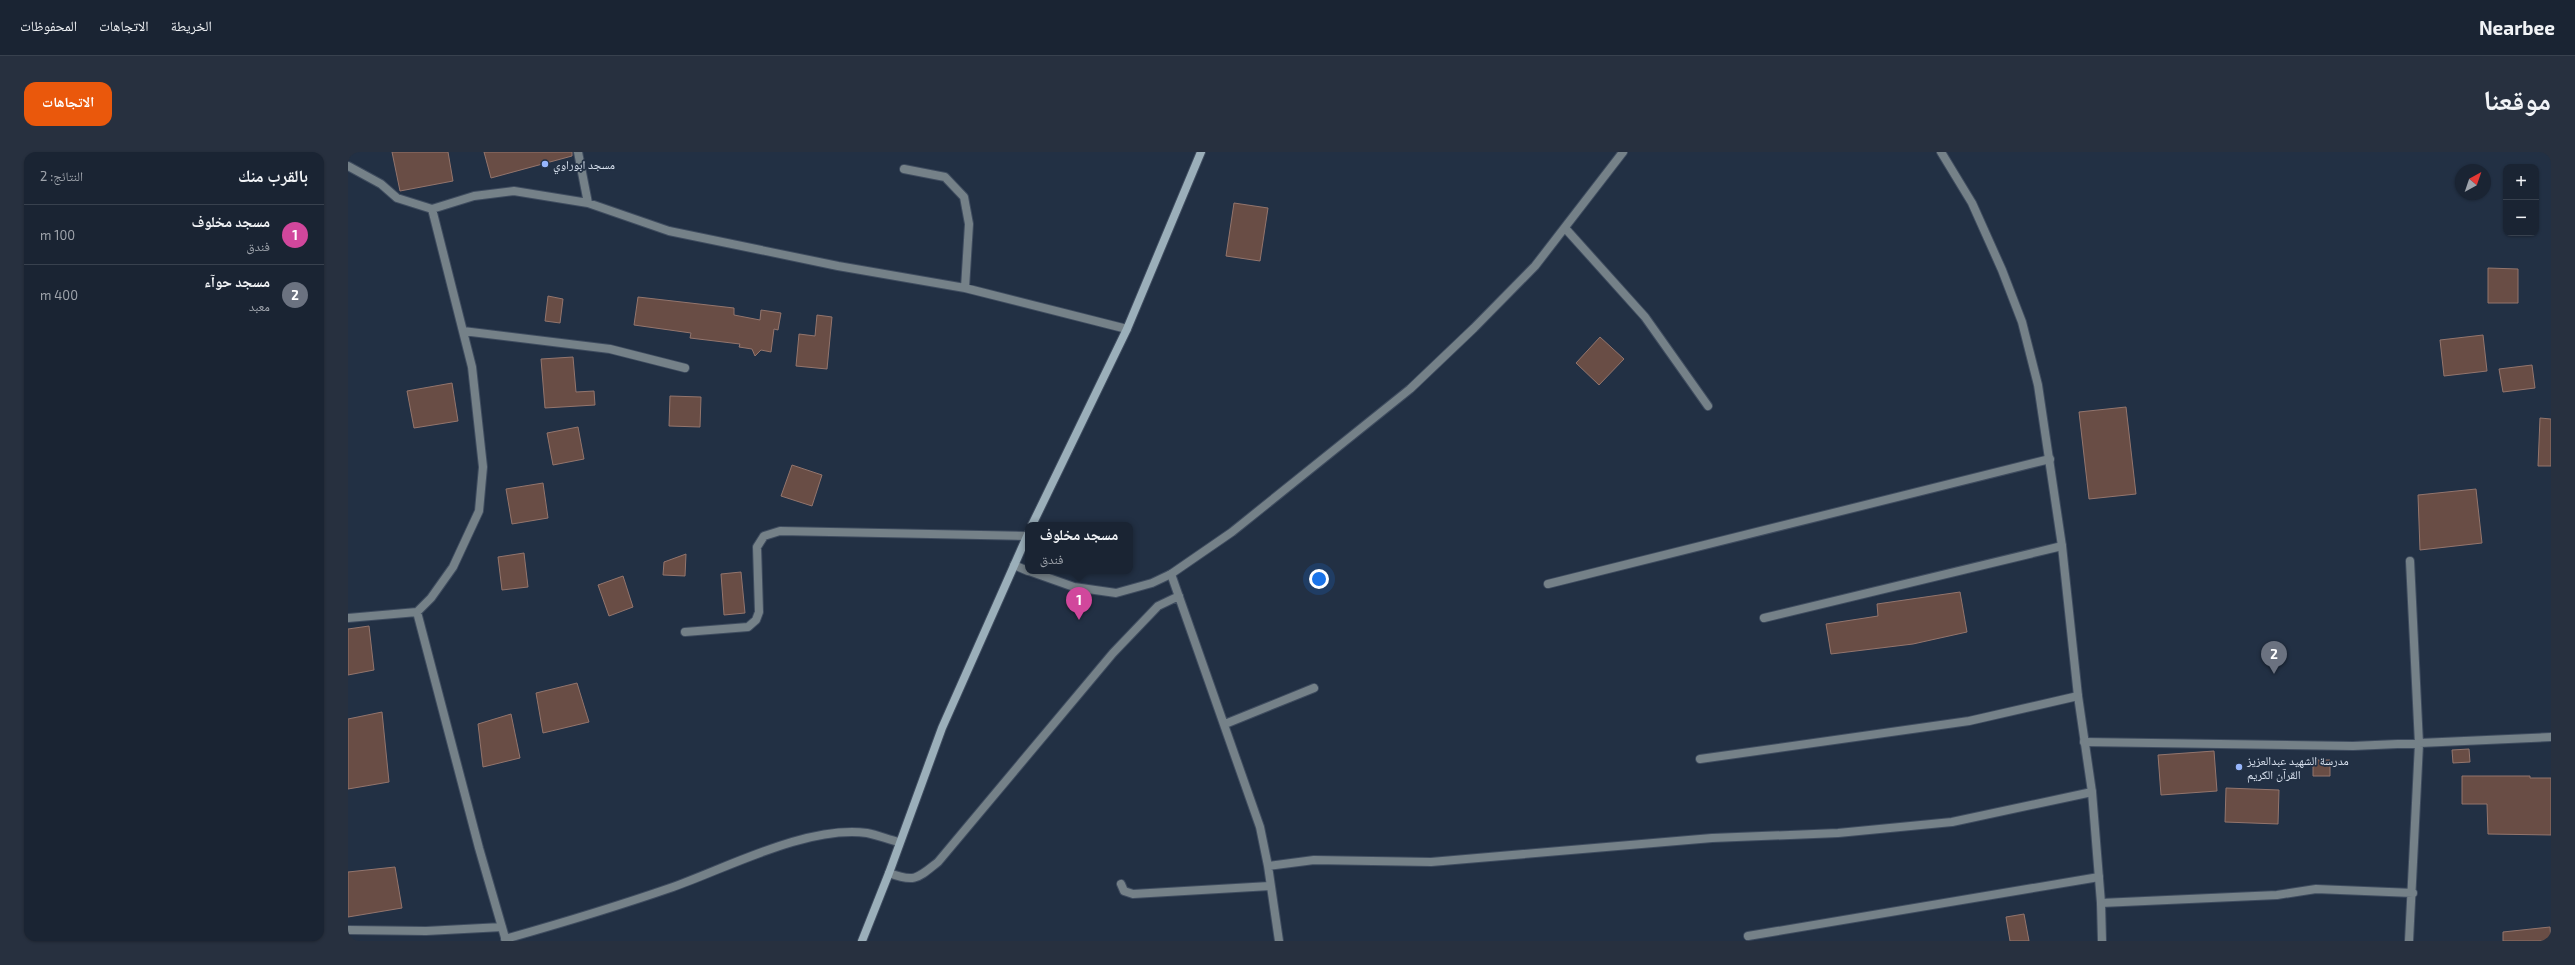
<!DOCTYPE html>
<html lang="ar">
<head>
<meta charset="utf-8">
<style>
  :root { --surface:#1a2433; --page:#27303f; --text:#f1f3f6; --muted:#9fa4ac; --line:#38414e; --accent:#ea580c }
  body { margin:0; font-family:"Exo 2","Noto Naskh Arabic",sans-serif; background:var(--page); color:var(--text); direction:rtl }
  .controls { position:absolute; right:12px; top:12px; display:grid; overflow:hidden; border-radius:8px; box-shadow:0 1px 3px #0004 }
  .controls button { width:36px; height:36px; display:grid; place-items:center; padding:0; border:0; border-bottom:1px solid var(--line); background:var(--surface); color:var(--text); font:20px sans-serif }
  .compass { position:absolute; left:2107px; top:12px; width:36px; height:36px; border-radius:50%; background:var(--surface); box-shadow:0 1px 3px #0004; rotate:40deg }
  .you { position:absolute; left:971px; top:427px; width:14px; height:14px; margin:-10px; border:3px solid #fff; border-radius:50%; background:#1a73e8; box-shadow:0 0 0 6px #1a73e833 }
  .badge { display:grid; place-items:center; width:26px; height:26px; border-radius:50%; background:var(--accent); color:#fff; font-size:13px; font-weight:700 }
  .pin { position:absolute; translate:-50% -33px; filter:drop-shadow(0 1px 2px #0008) }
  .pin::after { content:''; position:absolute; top:21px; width:14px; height:12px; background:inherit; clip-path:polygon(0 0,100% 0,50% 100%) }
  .popup { position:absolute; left:677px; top:370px; width:108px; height:52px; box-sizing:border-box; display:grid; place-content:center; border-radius:8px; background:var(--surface); filter:drop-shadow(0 1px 3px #0005); font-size:13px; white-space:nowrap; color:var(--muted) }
  .popup b { font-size:15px; color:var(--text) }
  .popup::after { content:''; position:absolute; left:50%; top:100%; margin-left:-8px; border:8px solid transparent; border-top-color:var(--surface) }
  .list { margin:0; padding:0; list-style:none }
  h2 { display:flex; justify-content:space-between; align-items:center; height:52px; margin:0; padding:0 16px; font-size:17px }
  h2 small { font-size:13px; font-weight:400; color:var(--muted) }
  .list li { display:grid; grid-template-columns:26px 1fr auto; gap:12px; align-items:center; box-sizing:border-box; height:60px; padding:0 16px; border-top:1px solid var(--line) }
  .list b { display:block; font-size:15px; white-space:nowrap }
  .list p { margin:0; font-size:13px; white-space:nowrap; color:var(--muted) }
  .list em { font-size:13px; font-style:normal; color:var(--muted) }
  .map { position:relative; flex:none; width:2203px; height:789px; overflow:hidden; direction:ltr; border-radius:12px }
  header { display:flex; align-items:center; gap:24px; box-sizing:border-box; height:56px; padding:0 20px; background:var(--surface); border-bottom:1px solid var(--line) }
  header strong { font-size:19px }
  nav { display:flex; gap:22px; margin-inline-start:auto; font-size:14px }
  .intro { display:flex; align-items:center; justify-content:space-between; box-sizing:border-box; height:96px; padding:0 24px }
  h1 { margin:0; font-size:28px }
  .button { padding:10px 18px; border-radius:12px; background:var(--accent); color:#fff; font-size:14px; font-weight:700 }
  main { display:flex; gap:24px; padding:0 24px }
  aside { flex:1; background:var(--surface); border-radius:12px; box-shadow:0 1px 3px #0004 }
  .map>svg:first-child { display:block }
</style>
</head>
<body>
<header>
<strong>Nearbee</strong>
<nav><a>الخريطة</a><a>الاتجاهات</a><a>المحفوظات</a></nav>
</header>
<div class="intro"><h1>موقعنا</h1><a class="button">الاتجاهات</a></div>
<main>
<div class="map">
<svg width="2203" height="789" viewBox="0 0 2203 789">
  <rect width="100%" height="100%" fill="#223044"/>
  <path fill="#694d45" stroke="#93756d" d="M44,0H100L105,29L52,39Z
    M136,0H224V4L143,26Z
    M886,51L920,56L912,109L878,104Z
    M2140,116L2170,117V151H2140Z
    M200,144L215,147L212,171L197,169Z
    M290,145L386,156V163L412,168L413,158L433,161L430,178L426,177L423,200L413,198L407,204L404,197L391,195L392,192L342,186L343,181L286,173Z
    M469,163L484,165L479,217L448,214L451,182L467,184Z
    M2135,183L2139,219L2096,224L2092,188Z
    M1252,185L1276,207L1251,233L1228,211Z
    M225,205L228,240L246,239L247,253L197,256L193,207Z
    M2184,213L2187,236L2155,240L2151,217Z
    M104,231L110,269L66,276L59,239Z
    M322,244L353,245L352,275L321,274Z
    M1778,255L1788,342L1741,347L1731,260Z
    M2192,266L2203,267V314H2190Z
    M230,275L236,307L205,313L199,281Z
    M444,313L474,323L464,354L433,344Z
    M195,331L200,366L164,372L158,337Z
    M2128,337L2134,391L2072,398L2070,343Z
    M176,401L180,435L154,438L150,405Z
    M338,402L337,424L315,423L316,410Z
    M393,420L397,461L376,463L373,422Z
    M275,424L285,455L261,464L250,433Z
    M1612,440L1619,480L1565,492L1483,502L1478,472L1530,464L1529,452Z
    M21,474L26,518L0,523V477Z
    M229,531L241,570L195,581L188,541Z
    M34,560L41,630L0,637V567Z
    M163,562L172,606L135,615L130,572Z
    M2121,597L2122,610L2105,611L2104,598Z
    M1866,599L1869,639L1813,643L1810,603Z
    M1965,608H1982V624H1965Z
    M2114,624H2182V626H2203V683L2140,682L2139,652H2114Z
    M1878,636L1931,638L1930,672L1877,670Z
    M47,715L54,756L0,765V720Z
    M1676,762L1681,789H1662L1658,765Z
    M2202,775L2203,789H2155V780Z"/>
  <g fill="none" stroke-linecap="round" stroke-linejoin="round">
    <defs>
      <path id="minor" d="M230,0L240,51
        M0,14L33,32L49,46L84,57L126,44L166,39L240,51L321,79L490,114L617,136L779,177
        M556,17L597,25L616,45L621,72L617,136
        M1217,76L1297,165L1360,254
        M115,179L262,197L337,216
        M823,422L912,675L920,714L931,789
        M1200,432L1702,307
        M69,460L131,696L158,789
        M0,466L69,460L83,446L105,415L131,359L135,315L124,215L84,57
        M1416,466L1714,394
        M337,480L400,475L408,468L411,460L409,395L416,384L432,379L679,384
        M877,572L966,536
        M1736,590L2005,594L2203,585
        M1352,607L1621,569L1730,544
        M920,714L966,708L1083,710L1364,686L1490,681L1604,670L1744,640
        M541,721C567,731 570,726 590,710L765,501L810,454L831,444
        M773,732L776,739L785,742L922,734
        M1753,751L1929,743L1968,737L2065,741
        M0,778L78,779L154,775
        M1400,784L1751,725
        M157,787C214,771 270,754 325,735C381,715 460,673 519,681C530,683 541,688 551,690
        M2061,789L2071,592L2062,409"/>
      <path id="tertiary" d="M1593,0L1624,51L1654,118L1674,170L1690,233L1714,394L1730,544L1744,640L1753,751L1754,789
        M666,413L680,419
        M681,419L726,435L768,441L804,431L823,422L884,380L1062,237L1126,176L1187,114L1275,0"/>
      <path id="secondary" d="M684,373L779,177L853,0
        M514,789L541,721L594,576L680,382"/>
    </defs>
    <use href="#minor" stroke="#3f4c5f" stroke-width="10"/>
    <use href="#tertiary" stroke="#3f4c5f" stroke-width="10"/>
    <use href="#secondary" stroke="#3f4c5f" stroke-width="10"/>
    <use href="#minor" stroke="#758188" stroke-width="8"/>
    <use href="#tertiary" stroke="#758188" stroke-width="8"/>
    <use href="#secondary" stroke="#9bafba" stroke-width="8"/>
  </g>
  <g fill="#97b6fd" stroke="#223044" stroke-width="1.5">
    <circle cx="197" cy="12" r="4"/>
    <circle cx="1891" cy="615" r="4"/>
  </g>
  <g text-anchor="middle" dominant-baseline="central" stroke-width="3.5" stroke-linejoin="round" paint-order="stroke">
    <g font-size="12" fill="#d8e1ee" stroke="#223044" text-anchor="start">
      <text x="205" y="12">مسجد ابوراوي</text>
      <text x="1899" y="608">مدرسة الشهيد عبدالعزيز<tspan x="1899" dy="14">القرآن الكريم</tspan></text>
    </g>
  </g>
</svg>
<div class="controls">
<button>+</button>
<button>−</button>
</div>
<svg class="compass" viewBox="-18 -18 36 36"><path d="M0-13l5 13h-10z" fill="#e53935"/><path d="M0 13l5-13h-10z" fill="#9fa4ac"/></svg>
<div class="you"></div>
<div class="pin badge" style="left:731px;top:468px;background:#d1479c">1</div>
<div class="popup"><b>مسجد مخلوف</b>فندق</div>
<div class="pin badge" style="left:1926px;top:522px;background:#6b7280">2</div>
</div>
<aside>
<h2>بالقرب منك<small>النتائج: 2</small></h2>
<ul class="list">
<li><span class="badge" style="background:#d1479c">1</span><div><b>مسجد مخلوف</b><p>فندق</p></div><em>100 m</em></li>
<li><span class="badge" style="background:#6b7280">2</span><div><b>مسجد حوآء</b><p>معبد</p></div><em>400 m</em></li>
</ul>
</aside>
</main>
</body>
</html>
